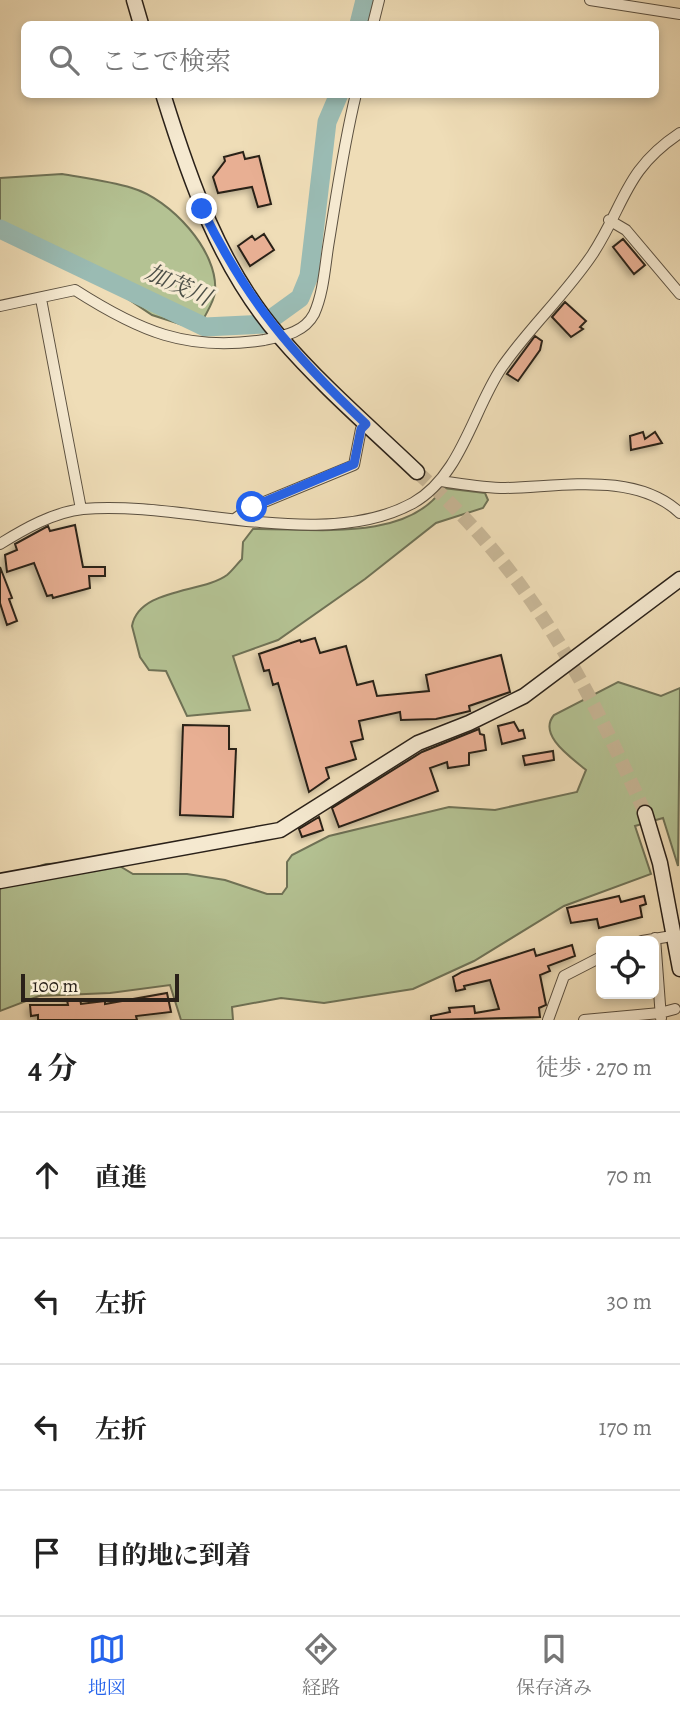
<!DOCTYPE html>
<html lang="ja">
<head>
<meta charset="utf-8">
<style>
  :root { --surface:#fff; --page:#f6f6f6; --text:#222; --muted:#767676; --line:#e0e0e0; --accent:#2563eb }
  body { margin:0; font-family:Alegreya,"Noto Serif JP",serif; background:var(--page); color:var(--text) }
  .controls { position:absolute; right:21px; bottom:21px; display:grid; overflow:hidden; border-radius:10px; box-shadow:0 4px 10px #0003 }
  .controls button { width:63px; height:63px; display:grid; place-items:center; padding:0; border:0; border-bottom:2px solid var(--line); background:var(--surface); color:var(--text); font:35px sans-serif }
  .scale { position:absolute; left:21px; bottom:18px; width:158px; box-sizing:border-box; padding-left:7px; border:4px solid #2a2119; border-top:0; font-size:19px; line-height:24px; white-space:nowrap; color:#2a2119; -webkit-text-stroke:5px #f5e9d0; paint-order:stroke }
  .stop { position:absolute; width:21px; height:21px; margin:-16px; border:5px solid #2563eb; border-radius:50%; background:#fff }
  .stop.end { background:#2563eb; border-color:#fff; box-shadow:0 2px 7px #0008 }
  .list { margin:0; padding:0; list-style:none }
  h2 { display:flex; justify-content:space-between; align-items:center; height:91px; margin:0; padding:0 28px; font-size:30px }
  h2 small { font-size:23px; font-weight:400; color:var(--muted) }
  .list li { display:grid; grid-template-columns:46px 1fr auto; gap:21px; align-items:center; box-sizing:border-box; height:126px; padding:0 28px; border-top:2px solid var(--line) }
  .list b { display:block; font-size:26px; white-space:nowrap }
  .list em { font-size:23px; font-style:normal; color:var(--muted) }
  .icon { flex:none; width:38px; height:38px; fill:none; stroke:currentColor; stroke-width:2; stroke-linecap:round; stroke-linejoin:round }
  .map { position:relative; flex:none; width:680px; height:1020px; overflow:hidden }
  .search { position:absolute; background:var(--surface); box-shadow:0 4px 10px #0003; left:21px; right:21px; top:21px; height:77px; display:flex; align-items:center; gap:18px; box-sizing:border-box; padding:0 24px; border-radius:10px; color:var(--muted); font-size:26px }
  .sheet { height:595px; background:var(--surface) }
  nav { display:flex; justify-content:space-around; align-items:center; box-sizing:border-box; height:98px; border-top:2px solid var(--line); background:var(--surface); font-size:19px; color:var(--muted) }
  nav a { display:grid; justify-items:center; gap:4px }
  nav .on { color:var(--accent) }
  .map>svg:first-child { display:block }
</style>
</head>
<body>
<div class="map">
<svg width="680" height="1020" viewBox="0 0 680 1020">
  <defs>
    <filter id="shadow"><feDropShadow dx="-3" dy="3" stdDeviation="3.5" flood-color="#0004"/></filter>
  </defs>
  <rect width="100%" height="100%" fill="#efddb7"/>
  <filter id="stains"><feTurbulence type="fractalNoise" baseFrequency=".00286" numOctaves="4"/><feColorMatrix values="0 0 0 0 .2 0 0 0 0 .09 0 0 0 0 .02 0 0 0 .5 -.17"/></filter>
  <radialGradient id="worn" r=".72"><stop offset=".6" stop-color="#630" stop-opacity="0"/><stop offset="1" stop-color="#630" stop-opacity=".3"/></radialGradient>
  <path fill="#b4c293" stroke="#6f7256" stroke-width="2" d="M62,174C85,178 109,181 132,188C170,199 219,251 215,292C214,302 206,313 202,322L186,326L152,315L39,239L0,225V178Z
    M443,488L485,493L488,500L483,508L436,523L365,579L278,640L233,656L250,710L187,716L166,671L149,670L140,657L132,626C139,588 203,593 227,575C232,571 237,564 242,559L243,542L253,529C311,528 407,543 443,488Z
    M618,682L661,696L680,688L678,866L663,818L635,826L651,874L564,906L474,961L413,989L324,1003L281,998L232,1007L233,1020H181L170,985L110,993L39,996L0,1011V879L46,864L113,862L133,874H187L225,880L267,894H282L287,887V862L292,855L329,836L449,807L495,810L577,792L586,770C572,758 537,735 554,715Z"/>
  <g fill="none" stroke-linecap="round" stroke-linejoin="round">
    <path stroke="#9abbb3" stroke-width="19" d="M359,24L365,0
      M0,229L205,327L264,324L300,298L309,276L327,122L339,94"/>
  </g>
  <path fill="#e8af93" stroke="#2a2119" stroke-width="2" filter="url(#shadow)" d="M243,152L245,159L259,156L271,204L258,207L252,187L218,193L213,177L225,161L224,157Z
    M264,234L274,250L250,266L238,246L252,236L255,240Z
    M623,239L645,265L634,274L613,247Z
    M565,302L586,321L580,327L583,329L571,337L552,317Z
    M535,336L542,341L540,350L518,381L507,374Z
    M643,432L645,439L655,432L662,443L631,450L630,436Z
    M75,525L83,567H105V576H89L90,588L53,598L52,595L47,596L34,563L7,572L5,555L17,550L15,544L48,526L50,531Z
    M0,567L12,598L9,599L17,621L7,625L0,603Z
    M315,638L320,653L346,646L357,685L373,681L377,696L429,691L426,675L501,655L510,692L469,706L470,711L436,719L401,720L400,712L359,721L363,739L351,742L356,759L326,768L329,778L309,792L278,683L273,685L269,670L264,671L259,654L300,640L301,642Z
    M514,722L519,731L523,730L525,738L502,744L498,726Z
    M183,725L229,726V749H236L233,817L180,815Z
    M479,729L480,734L484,735L486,750L469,753V765L448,768L447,762L430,768L438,791L339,827L332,808L422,752Z
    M553,751L554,760L525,765L523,756Z
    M319,817L323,830L302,837L299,829Z
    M619,896L621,902L644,896L646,904L640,906L642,917L599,928L597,919L571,923L567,908Z
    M572,945L575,956L548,966L550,971L540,975L546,1005L539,1008L540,1017L431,1020V1016L450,1012L449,1008L474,1006L475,1013L499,1009L490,980L464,986L465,989L456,991L453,977L462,972L534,949L536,956Z
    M167,993L171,1012L136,1016L137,1020H38V1015L31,1016L30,1005H68L67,1000L80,999L81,1004L105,1001V1004Z"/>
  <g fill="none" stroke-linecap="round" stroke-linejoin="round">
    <path stroke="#c8b797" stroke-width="14" stroke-dasharray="14 7" stroke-linecap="butt" d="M417,472C527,569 586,680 645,813"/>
    <defs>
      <path id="street" d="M590,0L680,14
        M373,24L379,0
        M609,220L626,230L680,294
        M41,299L81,509
        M0,306L75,290C139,331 187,352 264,340C283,336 304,333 314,314C324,292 325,264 329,241C337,192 344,143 356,94
        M441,481C462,484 484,488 505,488C561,487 635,471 680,513
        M236,518L252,507L354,465L361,429L366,424
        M0,544C24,529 54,512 83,509C184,500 322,553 413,503C461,476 473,410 502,367C529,328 565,295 592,255C625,205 624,170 680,133
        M655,938L661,1018
        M642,941L666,937
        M548,1020L564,976L601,957
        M584,1020L660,1013L675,1009"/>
      <path id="secondary" d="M134,0L141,24
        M163,94C190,181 220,268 280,337C322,386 371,428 417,472
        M645,813L660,863L680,969
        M0,881L280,830L418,743L469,723L524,696L680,579"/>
    </defs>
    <use href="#street" stroke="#5b5040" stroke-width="12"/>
    <use href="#secondary" stroke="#2a2119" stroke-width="17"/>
    <use href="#street" stroke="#f5e9d0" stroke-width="10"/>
    <use href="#secondary" stroke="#f5e9d0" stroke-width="14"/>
  </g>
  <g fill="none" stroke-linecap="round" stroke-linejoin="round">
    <path stroke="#2563eb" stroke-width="9" d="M202,209C247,301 292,354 366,424L361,429L354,464L252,507"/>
  </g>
  <g text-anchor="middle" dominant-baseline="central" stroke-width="6" stroke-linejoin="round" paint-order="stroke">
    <g font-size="23" font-style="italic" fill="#4c4f47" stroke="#f5e9d0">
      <text transform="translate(178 285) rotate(24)">加茂川</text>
    </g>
  </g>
  <rect width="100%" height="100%" filter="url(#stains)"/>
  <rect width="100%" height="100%" fill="url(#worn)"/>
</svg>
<div class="controls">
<button><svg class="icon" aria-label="locate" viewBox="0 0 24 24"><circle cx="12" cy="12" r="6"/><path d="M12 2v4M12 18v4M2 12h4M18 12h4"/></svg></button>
</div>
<div class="scale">100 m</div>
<div class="stop" style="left:252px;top:507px"></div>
<div class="stop end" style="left:202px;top:209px"></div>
<div class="search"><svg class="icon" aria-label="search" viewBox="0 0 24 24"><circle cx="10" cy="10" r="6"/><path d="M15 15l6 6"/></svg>ここで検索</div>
</div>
<section class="sheet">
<h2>4 分<small>徒歩 · 270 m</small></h2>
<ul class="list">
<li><svg class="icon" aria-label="ahead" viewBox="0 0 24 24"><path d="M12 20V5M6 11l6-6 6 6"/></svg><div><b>直進</b></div><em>70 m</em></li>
<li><svg class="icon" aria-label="left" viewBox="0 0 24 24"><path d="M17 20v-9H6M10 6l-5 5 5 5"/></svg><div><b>左折</b></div><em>30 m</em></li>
<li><svg class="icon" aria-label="left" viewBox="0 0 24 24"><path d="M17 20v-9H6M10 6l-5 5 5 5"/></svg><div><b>左折</b></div><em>170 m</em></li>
<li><svg class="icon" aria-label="arrive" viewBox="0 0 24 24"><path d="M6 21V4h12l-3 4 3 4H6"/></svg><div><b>目的地に到着</b></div></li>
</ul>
</section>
<nav>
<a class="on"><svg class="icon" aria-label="map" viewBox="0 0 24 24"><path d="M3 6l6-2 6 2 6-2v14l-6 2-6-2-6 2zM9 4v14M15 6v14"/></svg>地図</a>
<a><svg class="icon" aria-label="directions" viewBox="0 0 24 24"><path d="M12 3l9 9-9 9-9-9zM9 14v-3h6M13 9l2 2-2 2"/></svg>経路</a>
<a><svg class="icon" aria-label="saved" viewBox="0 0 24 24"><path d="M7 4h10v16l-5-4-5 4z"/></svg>保存済み</a>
</nav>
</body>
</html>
